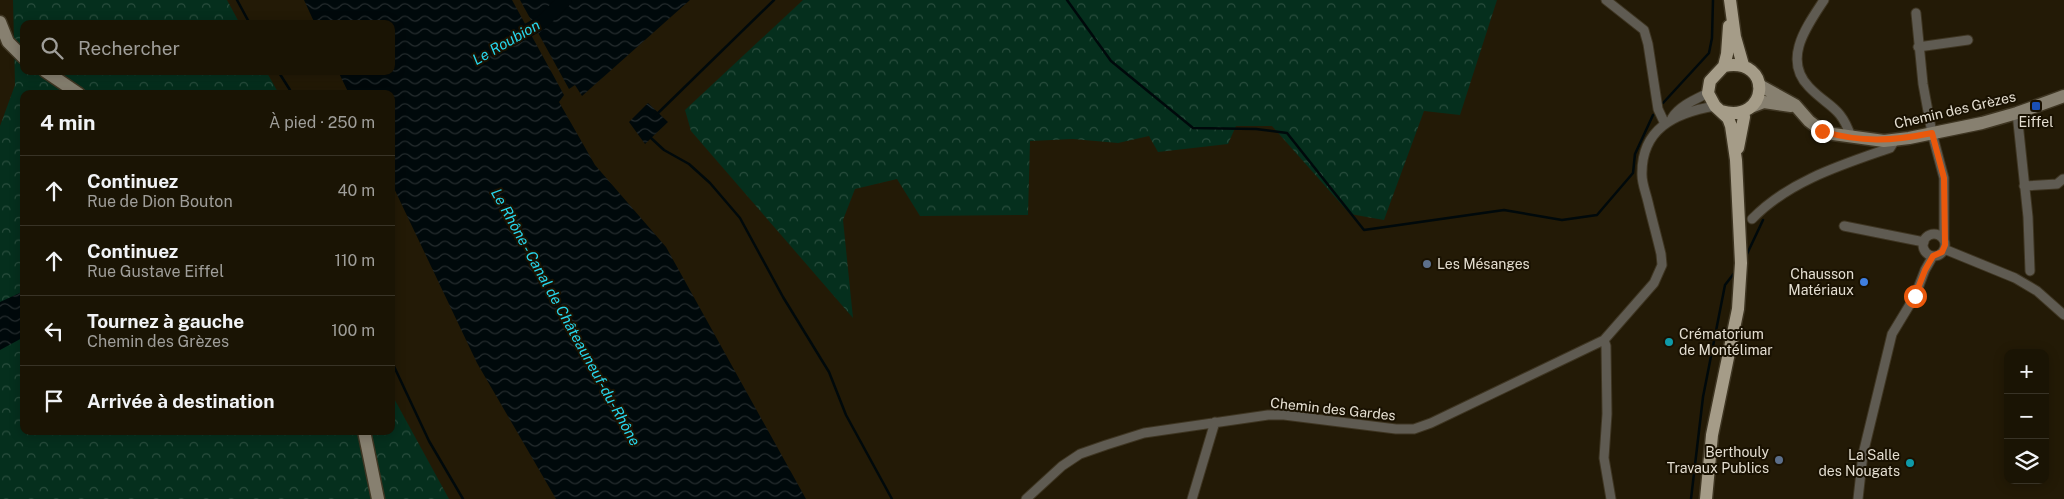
<!DOCTYPE html>
<html lang="fr">
<head>
<meta charset="utf-8">
<style>
  :root { --surface:#1a1404; --page:#231d0e; --text:#f1f3f6; --muted:#9f9e9a; --line:#383326 }
  body { margin:0; font-family:"Public Sans",sans-serif; background:var(--page); color:var(--text) }
  .controls { position:absolute; right:15px; bottom:15px; display:grid; overflow:hidden; border-radius:10px; box-shadow:0 2px 12px #0003 }
  .controls button { width:45px; height:45px; display:grid; place-items:center; padding:0; border:0; border-bottom:1px solid var(--line); background:var(--surface); color:var(--text); font:25px sans-serif }
  .stop { position:absolute; width:15px; height:15px; margin:-11px; border:4px solid #ea580c; border-radius:50%; background:#fff }
  .stop.end { background:#ea580c; border-color:#fff; box-shadow:0 1px 5px #0008 }
  .list { margin:0; padding:0; list-style:none }
  h2 { display:flex; justify-content:space-between; align-items:center; height:65px; margin:0; padding:0 20px; font-size:21px }
  h2 small { font-size:16px; font-weight:400; color:var(--muted) }
  .list li { display:grid; grid-template-columns:32px 1fr auto; gap:15px; align-items:center; box-sizing:border-box; height:70px; padding:0 20px; border-top:1px solid var(--line) }
  .list b { display:block; font-size:19px; white-space:nowrap }
  .list p { margin:0; font-size:16px; white-space:nowrap; color:var(--muted) }
  .list em { font-size:16px; font-style:normal; color:var(--muted) }
  .icon { flex:none; width:28px; height:28px; fill:none; stroke:currentColor; stroke-width:2; stroke-linecap:round; stroke-linejoin:round }
  .map { position:relative; flex:none; width:2064px; height:499px; overflow:hidden }
  .search { position:absolute; background:var(--surface); box-shadow:0 2px 12px #0003; left:20px; top:20px; width:375px; height:55px; display:flex; align-items:center; gap:12px; box-sizing:border-box; padding:0 18px; border-radius:10px; color:var(--muted); font-size:19px }
  .panel { position:absolute; background:var(--surface); box-shadow:0 2px 12px #0003; left:20px; top:90px; width:375px; height:345px; border-radius:10px }
  .map>svg:first-child { display:block }
</style>
</head>
<body>
<div class="map">
<svg width="2064" height="499" viewBox="0 0 2064 499">
  <defs>
    <pattern id="forest-crowns" width="20" height="18" patternUnits="userSpaceOnUse" patternTransform="scale(1.25)"><rect width="20" height="18" fill="#052f1d"/><path d="M2 6a3 3 0 1 1 6 0M12 15a3 3 0 1 1 6 0" fill="none" stroke="#294d3d"/></pattern>
    <pattern id="water-waves" width="16" height="10" patternUnits="userSpaceOnUse" patternTransform="scale(1.25)"><rect width="16" height="10" fill="#00090b"/><path d="M0 5q4-4 8 0t8 0" fill="none" stroke="#252c2e"/></pattern>
  </defs>
  <rect width="100%" height="100%" fill="#231a06"/>
  <path fill="url(#forest-crowns)" d="M13,0H227L240,24H24V71H266L279,94H24V431H391V393L449,499H0V126L15,85Z
    M803,0H1497L1460,115L1424,111L1384,220L1350,214L1272,126H1236L1228,144L1158,152L1149,136L1118,143L1073,139L1030,141L1028,215L920,216L897,179L855,189L843,220L853,318L691,131L685,110Z"/>
  <path fill="url(#water-waves)" d="M304,0H512L564,95L559,102L595,165L666,247L806,499H556L477,363L391,182V94H349L338,71H391V24H315Z
    M520,0H690L582,96L575,85L569,89Z
    M648,103L668,122L645,144L629,122Z
    M24,291V337L0,350V302Z"/>
  <g fill="none" stroke-linecap="round" stroke-linejoin="round">
    <path stroke="#00090b" stroke-width="2.5" d="M237,0L250,24
      M1067,0L1111,61L1193,128L1256,129L1287,133L1364,230L1504,210L1562,220L1597,215L1633,173L1635,154L1653,115
      M278,71L290,90
      M1663,103L1709,53L1712,38L1713,0
      M655,116L774,0
      M651,138L664,150L689,164L710,183L740,218L783,297L829,372L846,415L892,499
      M1747,254L1763,220
      M391,360L429,441L463,499
      M1691,499L1703,397L1725,285L1735,272"/>
    <path stroke="#00090b" stroke-width="14" d="M512,39L541,23L565,0"/>
    <defs>
      <path id="street" d="M1606,0L1644,30L1648,44L1658,109L1665,124
        M1824,0C1807,26 1782,59 1809,87C1828,107 1841,106 1851,137
        M1916,13L1923,84L1932,133L1944,178V240
        M1918,47L1968,40
        M2017,113L2028,217L2030,271
        M1672,118C1679,106 1696,99 1708,93
        M2024,186L2057,184L2063,179
        M1752,219C1789,181 1841,165 1890,148L1895,140
        M1844,226L1924,242
        M1923 245a11 11 0 1 1 22 0a11 11 0 1 1-22 0Z
        M1944,249L2015,278L2037,291L2064,315
        M1604,340L1606,346L1607,414L1604,458L1611,499
        M1026,499L1062,466L1080,454L1106,445L1144,433L1268,415H1284L1396,429H1414L1431,423L1604,340L1654,283L1662,265L1661,254C1657,237 1652,219 1648,202C1646,193 1642,184 1642,175C1641,129 1674,113 1715,106
        M1192,499L1215,422
        M1858,499L1863,454L1892,334L1915,296L1925,270L1933,256"/>
      <path id="secondary" d="M0,22L8,42L24,58
        M45,71L79,94
        M1759,85L1795,105L1809,121L1822,131L1833,134L1884,141L1909,138L1982,123L2017,113L2064,96
        M1751,107L1764,102L1791,106
        M364,431L378,499"/>
      <path id="primary" d="M1730,0L1735,37L1743,65
        M1724,66L1727,54L1729,26
        M1738,148L1744,117L1743,112
        M1706,499L1712,435L1738,309L1741,263L1736,160L1731,126L1728,118L1715,106L1708,93L1710,81L1724,66C1774,56 1769,125 1721,111"/>
    </defs>
    <use href="#street" stroke="#3e3522" stroke-width="11"/>
    <use href="#secondary" stroke="#3e3522" stroke-width="15"/>
    <use href="#primary" stroke="#3e3522" stroke-width="15"/>
    <use href="#street" stroke="#5f5b52" stroke-width="9"/>
    <use href="#secondary" stroke="#878070" stroke-width="12"/>
    <use href="#primary" stroke="#a59c88" stroke-width="12"/>
  </g>
  <g fill="none" stroke-linecap="round" stroke-linejoin="round">
    <path stroke="#ea580c" stroke-width="6" d="M1822,131C1861,143 1893,141 1932,133L1944,178L1945,245L1942,252L1933,256L1925,270L1915,296"/>
  </g>
  <rect fill="#1a4fb4" stroke="#191101" stroke-width="2" x="2031" y="101" width="10" height="10" rx="2.5"/>
  <g fill="#5c6f8a" stroke="#191101" stroke-width="2">
    <circle cx="1427" cy="264" r="5"/>
    <circle cx="1779" cy="460" r="5"/>
  </g>
  <circle fill="#3f7fe0" stroke="#191101" stroke-width="2" cx="1864" cy="282" r="5"/>
  <g fill="#0f9aa8" stroke="#191101" stroke-width="2">
    <circle cx="1669" cy="342" r="5"/>
    <circle cx="1910" cy="463" r="5"/>
  </g>
  <g text-anchor="middle" dominant-baseline="central" stroke-width="4" stroke-linejoin="round" paint-order="stroke">
    <g font-size="14" fill="#e4ded1" stroke="#191101">
      <text transform="translate(1955 110) rotate(-13)">Chemin des Grèzes</text>
      <text transform="translate(1333 409) rotate(6)">Chemin des Gardes</text>
    </g>
    <g font-size="14" fill="#e4ded1" stroke="#191101" text-anchor="end">
      <text x="2036" y="122" text-anchor="middle">Eiffel</text>
      <text x="1437" y="264" text-anchor="start">Les Mésanges</text>
      <text x="1854" y="274">Chausson<tspan x="1854" dy="16">Matériaux</tspan></text>
      <text x="1679" y="334" text-anchor="start">Crématorium<tspan x="1679" dy="16">de Montélimar</tspan></text>
      <text x="1769" y="452">Berthouly<tspan x="1769" dy="16">Travaux Publics</tspan></text>
      <text x="1900" y="455">La Salle<tspan x="1900" dy="16">des Nougats</tspan></text>
    </g>
    <g font-size="15" font-style="italic" fill="#27d6ec" stroke="#191101">
      <text transform="translate(506 42) rotate(-30)">Le Roubion</text>
      <text transform="translate(566 317) rotate(61)">Le Rhône - Canal de Châteauneuf-du-Rhône</text>
    </g>
  </g>
</svg>
<div class="controls">
<button>+</button>
<button>−</button>
<button><svg class="icon" aria-label="layers" viewBox="0 0 24 24"><path d="M12 4l9 5-9 5-9-5zM3 14l9 5 9-5"/></svg></button>
</div>
<div class="stop" style="left:1915px;top:296px"></div>
<div class="stop end" style="left:1822px;top:131px"></div>
<div class="search"><svg class="icon" aria-label="search" viewBox="0 0 24 24"><circle cx="10" cy="10" r="6"/><path d="M15 15l6 6"/></svg>Rechercher</div>
<section class="panel">
<h2>4 min<small>À pied · 250 m</small></h2>
<ul class="list">
<li><svg class="icon" aria-label="ahead" viewBox="0 0 24 24"><path d="M12 20V5M6 11l6-6 6 6"/></svg><div><b>Continuez</b><p>Rue de Dion Bouton</p></div><em>40 m</em></li>
<li><svg class="icon" aria-label="ahead" viewBox="0 0 24 24"><path d="M12 20V5M6 11l6-6 6 6"/></svg><div><b>Continuez</b><p>Rue Gustave Eiffel</p></div><em>110 m</em></li>
<li><svg class="icon" aria-label="left" viewBox="0 0 24 24"><path d="M17 20v-9H6M10 6l-5 5 5 5"/></svg><div><b>Tournez à gauche</b><p>Chemin des Grèzes</p></div><em>100 m</em></li>
<li><svg class="icon" aria-label="arrive" viewBox="0 0 24 24"><path d="M6 21V4h12l-3 4 3 4H6"/></svg><div><b>Arrivée à destination</b></div></li>
</ul>
</section>
</div>
</body>
</html>
